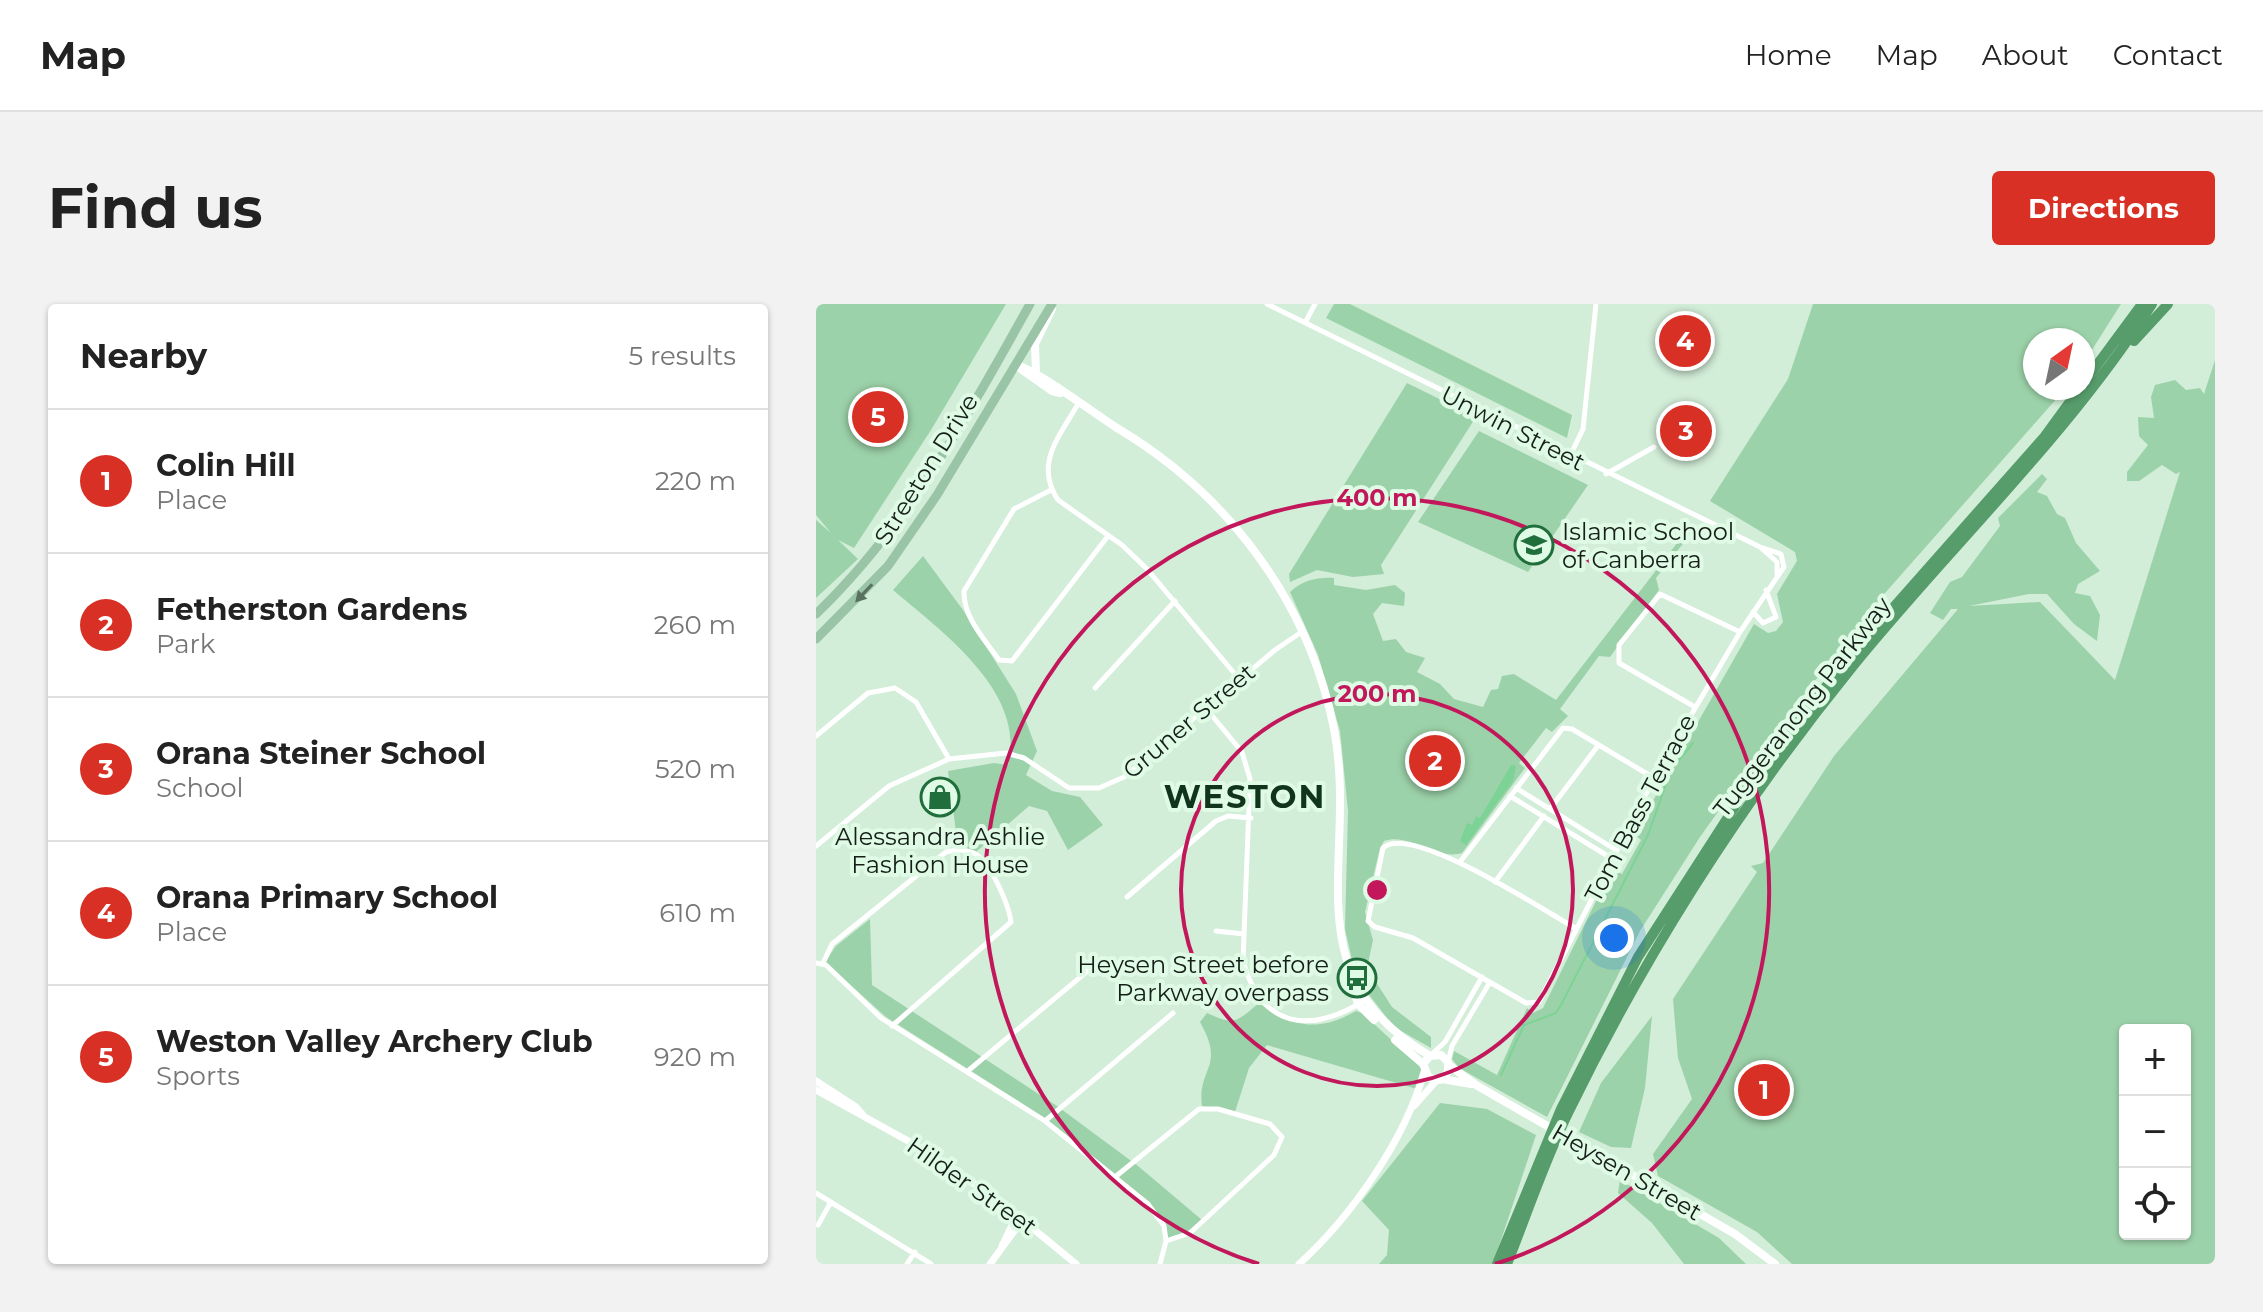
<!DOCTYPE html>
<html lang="en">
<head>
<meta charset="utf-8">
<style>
  :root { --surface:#fff; --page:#f2f2f2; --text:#222; --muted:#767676; --line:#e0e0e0; --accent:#d93025 }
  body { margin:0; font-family:Montserrat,sans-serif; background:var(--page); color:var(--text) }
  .controls { position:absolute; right:24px; bottom:24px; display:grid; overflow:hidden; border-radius:8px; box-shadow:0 2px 6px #0004 }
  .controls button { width:72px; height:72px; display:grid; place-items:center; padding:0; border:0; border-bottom:2px solid var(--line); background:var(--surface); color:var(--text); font:40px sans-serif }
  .compass { position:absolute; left:1207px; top:24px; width:72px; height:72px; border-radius:50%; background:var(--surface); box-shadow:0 2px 6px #0004; rotate:33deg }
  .you { position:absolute; left:798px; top:634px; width:28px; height:28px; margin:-20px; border:6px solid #fff; border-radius:50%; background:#1a73e8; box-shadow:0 0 0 12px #1a73e833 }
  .badge { display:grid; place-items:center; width:52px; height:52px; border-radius:50%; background:var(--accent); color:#fff; font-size:26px; font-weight:700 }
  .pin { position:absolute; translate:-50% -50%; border:4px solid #fff; box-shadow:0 2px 8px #0006 }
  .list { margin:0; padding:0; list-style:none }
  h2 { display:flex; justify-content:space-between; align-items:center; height:104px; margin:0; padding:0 32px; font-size:34px }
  h2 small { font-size:26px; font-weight:400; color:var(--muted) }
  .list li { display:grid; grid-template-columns:52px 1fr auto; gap:24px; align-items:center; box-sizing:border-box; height:144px; padding:0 32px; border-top:2px solid var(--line) }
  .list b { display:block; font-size:30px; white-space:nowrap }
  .list p { margin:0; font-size:26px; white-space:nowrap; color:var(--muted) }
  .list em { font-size:26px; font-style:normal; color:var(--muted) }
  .icon { flex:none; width:44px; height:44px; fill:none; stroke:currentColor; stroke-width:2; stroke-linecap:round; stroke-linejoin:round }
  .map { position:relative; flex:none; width:1399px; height:960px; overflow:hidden; border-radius:8px }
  header { display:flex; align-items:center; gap:48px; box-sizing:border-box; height:112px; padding:0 40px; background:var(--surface); border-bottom:2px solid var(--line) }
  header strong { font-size:38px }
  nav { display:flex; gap:44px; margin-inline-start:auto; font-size:28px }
  .intro { display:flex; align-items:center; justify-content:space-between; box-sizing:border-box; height:192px; padding:0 48px }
  h1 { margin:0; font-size:56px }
  .button { padding:20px 36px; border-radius:8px; background:var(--accent); color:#fff; font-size:28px; font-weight:700 }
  main { display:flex; gap:48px; padding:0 48px }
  aside { flex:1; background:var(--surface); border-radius:8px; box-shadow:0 2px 6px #0004 }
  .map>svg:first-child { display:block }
</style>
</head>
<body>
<header>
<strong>Map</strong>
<nav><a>Home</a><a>Map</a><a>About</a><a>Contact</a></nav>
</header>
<div class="intro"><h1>Find us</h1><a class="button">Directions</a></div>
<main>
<aside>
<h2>Nearby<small>5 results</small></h2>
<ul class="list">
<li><span class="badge">1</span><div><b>Colin Hill</b><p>Place</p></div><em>220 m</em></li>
<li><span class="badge">2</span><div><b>Fetherston Gardens</b><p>Park</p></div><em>260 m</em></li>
<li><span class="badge">3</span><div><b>Orana Steiner School</b><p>School</p></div><em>520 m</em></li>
<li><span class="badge">4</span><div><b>Orana Primary School</b><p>Place</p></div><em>610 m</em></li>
<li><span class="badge">5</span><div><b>Weston Valley Archery Club</b><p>Sports</p></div><em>920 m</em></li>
</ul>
</aside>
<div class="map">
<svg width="1399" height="960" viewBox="0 0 1399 960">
  <rect width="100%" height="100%" fill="#d2edd8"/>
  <path fill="#9cd2a9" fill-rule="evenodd" d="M0,0H190L115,126L38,244L22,236L42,255L0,294V216L15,229L0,211Z
    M518,0H534L756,111L751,134L510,14Z
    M997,0H1305L1267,60V36H1219V84H1250L1062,297L961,425L884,533L824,627L731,813L643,764L636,755L638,747L681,771L711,704L717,709L727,704L796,565L806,570L825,536L818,530L938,320L952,329L960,327L967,318L961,290L981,257L979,248L894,197L972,75Z
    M1399,56V960H976L941,928L842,872L837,850L876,795L862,754L857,695L941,568L935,562L947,559L1018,452L1142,305H1135L1127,316L1114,309L1134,278L1146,273L1184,222L1182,214L1226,170L1231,175L1221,188L1231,192L1241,210L1249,214L1260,239L1284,267L1262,280L1259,289L1274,292L1284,311L1281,337L1258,320L1231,290H1213L1153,302L1224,298L1299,376L1364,168L1360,170L1346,161L1323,177H1311V168L1332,141L1323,132L1322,113L1338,114L1335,93L1339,81L1359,76L1370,86L1384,84L1388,90ZM1309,726H1369V930H1309Z
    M591,79L660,113L565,261L568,270L537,273L501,266L474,278L473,270Z
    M663,127L772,181L712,268L602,218Z
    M875,221L880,223L840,274L843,286L794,353L783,352L744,405L752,412L736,428L730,424L703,459L709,464L646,549C621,557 594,528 568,537L564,544L549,608L557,636L551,664L576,703L615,733V744L578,723L544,679L536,656L529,625L532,507L524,427L502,351L474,288C487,276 502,273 518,274V281L550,286L579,281L589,289L588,302L566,299L557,310L567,337L580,335L590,348L609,354L601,368L624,380L638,395L667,403L675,386L682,385L686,372L698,370L740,396Z
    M107,252L147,306L200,390L221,447L210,471L236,487L264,493L287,521L252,546L231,507L213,502L160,548L142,543L132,467L178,459L192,461C211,388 125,327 77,286Z
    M54,615L56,681L241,802L322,862L386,916L372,927L352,934L349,916L299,870L229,814L70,713L9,658L20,642Z
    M443,699C476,724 504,728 540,707L546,709L582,742L602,754L607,772L601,785L451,741L433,764L419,808L386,802C381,763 410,764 384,718L391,709C419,722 420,718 443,699Z
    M836,712L829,784L815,844L795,843L763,828L785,779Z
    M624,799L671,805L720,831L677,960H563L571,951L573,926L546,897Z
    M804,876L903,934L930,960H868L836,919L802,889Z"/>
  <path fill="#7dd395" d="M695,461L700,462L697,477L650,541L644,537L651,519L656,521L660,512L664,514Z"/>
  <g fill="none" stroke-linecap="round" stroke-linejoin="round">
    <path stroke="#7dd395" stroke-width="2" d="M685,771L708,721L740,709L745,701L832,531L855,466L877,439"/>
    <path stroke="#fff" stroke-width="5" d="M451,0L944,243L961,258V270
      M489,19L499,0
      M262,100C243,133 218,160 242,196L306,241L331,265L423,375
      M754,152L767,125L780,0
      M790,170L838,143
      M235,186L198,205L148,287C147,313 169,336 183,356L196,357L292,232
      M937,308L947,319L960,313L950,286
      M279,384L359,297
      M389,403L426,448L434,475L427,657C446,725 494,730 548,697
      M879,403L803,359V341L844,290L924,328
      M0,432L52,389L79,384L100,398L133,455
      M700,484L800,546
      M694,492L795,554
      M734,505L781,443
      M0,542L73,482L133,455L190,449L208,454L253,484H283L308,473L459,346L487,327
      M644,558L747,424L756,425L838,474
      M679,578L728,512
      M311,593L400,517L412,512L435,514
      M759,624C729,607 594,518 567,544L552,617L559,623L597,634L710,699L723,698L838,474L924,328L968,263L965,250L944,243
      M400,627L428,630
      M0,659L10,661L65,714L229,817L332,900L348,922L350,937L344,960
      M7,659L16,640L130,548C141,546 151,544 161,551C175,560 193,601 195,618L76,722
      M616,750L629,738L666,673
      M632,758L636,742L674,678
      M153,766L286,655
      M229,817L357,709
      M299,873L383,805H402L454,820L466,833L458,851L374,929L350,937
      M0,889L115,960
      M2,921L15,898
      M91,960L99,948"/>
    <path stroke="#fff" stroke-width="7" d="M0,777L40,803L47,811
      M0,786L103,843L181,895L260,960
      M598,802L621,776
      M186,942L201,911
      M174,960L207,915
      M483,960C535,913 589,836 608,768"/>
    <path stroke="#fff" stroke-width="8" d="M199,61C215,62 282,112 301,124C412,190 493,298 518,425C543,556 473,669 614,752
      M199,61L236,87L244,89
      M220,70L219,40L236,5
      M535,677L542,700L558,716
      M579,736L607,760L613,774L624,776L632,768V758L625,751L614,752L607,760
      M633,761L660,781L919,930L959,960
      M626,775L655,780"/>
    <path stroke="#9ac4a6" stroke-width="9" d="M0,310C91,223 153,109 214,0
      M0,335L72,262L121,191L236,0"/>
    <path stroke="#579c6b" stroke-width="10" d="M1318,37L1352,0
      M1267,80L1326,0
      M681,960L745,805L822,653L936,476L1030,357L1229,132L1264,84
      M691,960C711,910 728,858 752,809C830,649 925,500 1037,362C1136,240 1251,133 1336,0"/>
  </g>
  <defs><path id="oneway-solid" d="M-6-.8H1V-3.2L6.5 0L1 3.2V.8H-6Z" transform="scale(2)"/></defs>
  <use fill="#58725f" href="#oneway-solid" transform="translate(48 289) rotate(133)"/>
  <g fill="none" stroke="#c2185b" stroke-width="4">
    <circle cx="561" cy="586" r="196"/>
    <path d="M443 960A392 392 0 1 1 679 960"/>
  </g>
  <defs>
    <symbol id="school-ring" viewBox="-11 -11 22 22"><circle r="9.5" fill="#dffae5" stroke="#216e3d" stroke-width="1.5"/><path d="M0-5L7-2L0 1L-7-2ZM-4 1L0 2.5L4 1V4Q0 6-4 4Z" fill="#216e3d"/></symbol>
    <symbol id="shop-ring" viewBox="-11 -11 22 22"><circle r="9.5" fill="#dffae5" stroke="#216e3d" stroke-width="1.5"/><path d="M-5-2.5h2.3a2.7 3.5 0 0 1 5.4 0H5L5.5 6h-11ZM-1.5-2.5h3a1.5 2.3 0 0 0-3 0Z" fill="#216e3d"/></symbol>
    <symbol id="bus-ring" viewBox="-11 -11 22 22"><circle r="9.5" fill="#dffae5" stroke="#216e3d" stroke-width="1.5"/><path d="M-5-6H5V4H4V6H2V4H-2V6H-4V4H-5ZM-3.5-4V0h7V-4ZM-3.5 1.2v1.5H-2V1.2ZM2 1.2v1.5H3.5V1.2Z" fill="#216e3d"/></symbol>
  </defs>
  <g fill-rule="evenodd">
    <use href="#school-ring" x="696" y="219" width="44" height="44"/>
    <use href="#shop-ring" x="102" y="471" width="44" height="44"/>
    <use href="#bus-ring" x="519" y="652" width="44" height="44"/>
  </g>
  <g text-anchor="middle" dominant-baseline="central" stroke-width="8" stroke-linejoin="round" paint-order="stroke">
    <g font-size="24" fill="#151f18" stroke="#dffae5">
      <text transform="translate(697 124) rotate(27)">Unwin Street</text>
      <text transform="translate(110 165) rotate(-58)">Streeton Drive</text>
      <text transform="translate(986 403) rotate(-52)">Tuggeranong Parkway</text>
      <text transform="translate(373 417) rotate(-40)">Gruner Street</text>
      <text transform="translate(824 504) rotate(-62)">Tom Bass Terrace</text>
      <text transform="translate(811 868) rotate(30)">Heysen Street</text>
      <text transform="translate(156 882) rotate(35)">Hilder Street</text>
    </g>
    <g font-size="24" fill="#151f18" stroke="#dffae5" text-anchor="start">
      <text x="746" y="227">Islamic School<tspan x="746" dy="28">of Canberra</tspan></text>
      <text x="124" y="532" text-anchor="middle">Alessandra Ashlie<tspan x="124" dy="28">Fashion House</tspan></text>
      <text x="513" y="660" text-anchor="end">Heysen Street before<tspan x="513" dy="28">Parkway overpass</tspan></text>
    </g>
    <g font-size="32" font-weight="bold" letter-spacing="2" fill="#10341c" stroke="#dffae5">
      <text x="429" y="492">WESTON</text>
    </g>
  </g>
  <circle cx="561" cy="586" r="12" fill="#c2185b" stroke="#dffae5" stroke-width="4"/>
  <g font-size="24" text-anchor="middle" font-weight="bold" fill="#c2185b" stroke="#dffae5" stroke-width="8" stroke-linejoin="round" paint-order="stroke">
    <text x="561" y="202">400 m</text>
    <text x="561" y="398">200 m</text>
  </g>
</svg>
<div class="controls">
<button>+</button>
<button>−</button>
<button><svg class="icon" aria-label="locate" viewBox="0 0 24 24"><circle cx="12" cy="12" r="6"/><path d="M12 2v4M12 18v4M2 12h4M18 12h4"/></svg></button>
</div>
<svg class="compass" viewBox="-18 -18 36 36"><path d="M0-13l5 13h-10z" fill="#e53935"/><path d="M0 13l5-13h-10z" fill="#767676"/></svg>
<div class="you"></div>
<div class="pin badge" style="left:948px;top:786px">1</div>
<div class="pin badge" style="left:619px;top:457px">2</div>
<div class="pin badge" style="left:870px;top:127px">3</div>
<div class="pin badge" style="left:869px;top:37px">4</div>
<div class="pin badge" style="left:62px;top:113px">5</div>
</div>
</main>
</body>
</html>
